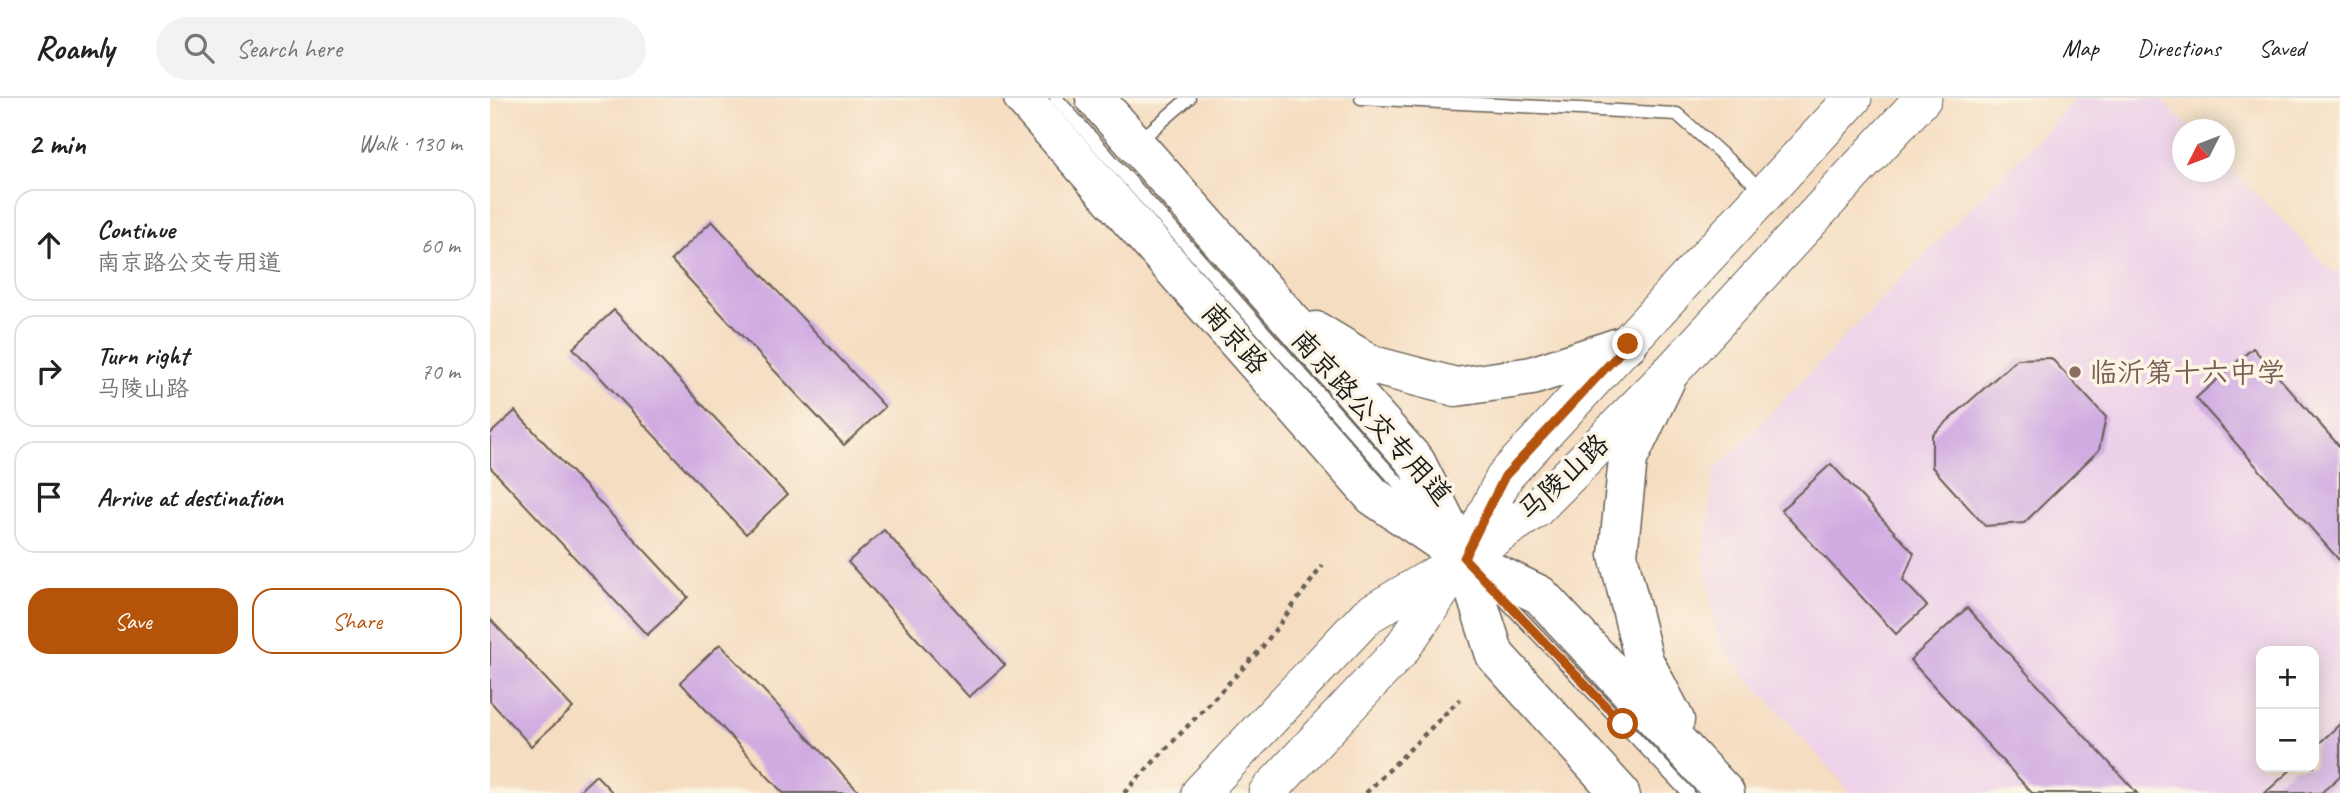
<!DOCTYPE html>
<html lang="en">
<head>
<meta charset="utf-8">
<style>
  :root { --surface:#fff; --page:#f2f2f2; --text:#222; --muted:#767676; --line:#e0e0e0; --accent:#b45309 }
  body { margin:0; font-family:Caveat,"LXGW WenKai TC",sans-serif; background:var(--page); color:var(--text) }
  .controls { position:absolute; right:21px; bottom:21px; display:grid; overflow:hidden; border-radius:14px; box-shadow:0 4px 18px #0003 }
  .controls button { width:63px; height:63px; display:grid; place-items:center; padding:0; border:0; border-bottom:2px solid var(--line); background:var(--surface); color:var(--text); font:35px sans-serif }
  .compass { position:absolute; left:1682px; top:21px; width:63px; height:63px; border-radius:50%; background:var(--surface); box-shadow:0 4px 18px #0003; rotate:228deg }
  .stop { position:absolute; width:21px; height:21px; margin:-16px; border:5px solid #b45309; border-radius:50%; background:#fff }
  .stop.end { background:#b45309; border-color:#fff; box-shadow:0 2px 7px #0008 }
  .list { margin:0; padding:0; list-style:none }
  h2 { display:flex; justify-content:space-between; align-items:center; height:91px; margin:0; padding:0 28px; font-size:30px }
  h2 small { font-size:23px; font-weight:400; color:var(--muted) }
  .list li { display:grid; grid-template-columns:46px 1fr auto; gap:21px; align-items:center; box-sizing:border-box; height:112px; margin:0 14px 14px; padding:0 14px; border:2px solid var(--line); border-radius:21px }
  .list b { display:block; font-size:26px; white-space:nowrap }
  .list p { margin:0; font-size:23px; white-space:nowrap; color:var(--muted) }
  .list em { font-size:23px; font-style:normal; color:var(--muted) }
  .actions { display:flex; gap:14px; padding:21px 28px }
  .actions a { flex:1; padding:16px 0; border:2px solid var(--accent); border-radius:21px; text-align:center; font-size:24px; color:var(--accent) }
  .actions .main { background:var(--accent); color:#fff }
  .icon { flex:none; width:38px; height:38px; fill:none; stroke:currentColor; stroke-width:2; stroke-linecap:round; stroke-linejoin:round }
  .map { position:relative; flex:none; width:1850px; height:695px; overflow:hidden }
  header { display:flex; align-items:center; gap:42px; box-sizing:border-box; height:98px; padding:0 35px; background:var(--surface); border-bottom:2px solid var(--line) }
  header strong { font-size:33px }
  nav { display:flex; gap:38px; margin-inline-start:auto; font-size:24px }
  .search { width:490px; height:63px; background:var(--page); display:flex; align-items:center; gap:18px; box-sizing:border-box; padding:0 24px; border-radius:38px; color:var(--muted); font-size:26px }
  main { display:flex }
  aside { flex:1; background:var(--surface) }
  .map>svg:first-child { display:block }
</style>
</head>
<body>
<header>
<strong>Roamly</strong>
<div class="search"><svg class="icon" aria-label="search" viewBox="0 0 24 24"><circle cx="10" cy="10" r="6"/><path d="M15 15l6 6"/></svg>Search here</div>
<nav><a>Map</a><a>Directions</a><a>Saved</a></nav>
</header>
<main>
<aside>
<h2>2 min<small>Walk · 130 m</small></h2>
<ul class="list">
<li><svg class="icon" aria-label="ahead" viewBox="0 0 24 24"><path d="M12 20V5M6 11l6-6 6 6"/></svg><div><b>Continue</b><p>南京路公交专用道</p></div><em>60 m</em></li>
<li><svg class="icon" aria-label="right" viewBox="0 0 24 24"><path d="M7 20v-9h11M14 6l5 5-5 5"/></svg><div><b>Turn right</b><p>马陵山路</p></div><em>70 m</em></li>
<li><svg class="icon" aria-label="arrive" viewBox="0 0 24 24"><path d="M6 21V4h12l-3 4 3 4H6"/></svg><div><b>Arrive at destination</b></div></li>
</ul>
<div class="actions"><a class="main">Save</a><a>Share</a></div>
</aside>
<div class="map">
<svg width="1850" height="695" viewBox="0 0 1850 695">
  <rect width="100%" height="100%" fill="#fcf5e5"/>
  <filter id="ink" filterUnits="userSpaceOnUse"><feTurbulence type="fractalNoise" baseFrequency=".0143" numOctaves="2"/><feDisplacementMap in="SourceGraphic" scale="14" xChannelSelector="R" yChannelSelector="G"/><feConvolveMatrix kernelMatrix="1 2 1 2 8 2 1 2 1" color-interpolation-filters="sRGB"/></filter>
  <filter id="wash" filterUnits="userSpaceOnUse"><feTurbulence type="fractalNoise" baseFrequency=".00686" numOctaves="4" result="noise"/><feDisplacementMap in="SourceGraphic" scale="28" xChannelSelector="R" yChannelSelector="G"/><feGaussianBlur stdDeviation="1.57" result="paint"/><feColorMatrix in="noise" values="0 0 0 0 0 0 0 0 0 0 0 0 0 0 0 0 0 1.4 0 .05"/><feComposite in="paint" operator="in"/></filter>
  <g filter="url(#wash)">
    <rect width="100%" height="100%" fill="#f5ddc1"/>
    <path fill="#edd1e9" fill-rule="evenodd" d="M1587,0H1670L1701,31L1692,32V74H1734L1735,65L1844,175L1850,170V695H1362L1229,548L1213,459L1225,372ZM1771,553H1824V669H1771Z"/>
    <g id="blocks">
      <path fill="#d0abe2" d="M222,123L395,309L354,347L181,162Z
        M124,212L297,397L256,436L83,250Z
        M1763,250L1850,349V463L1706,300Z
        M1561,260L1616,319L1609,352L1534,425L1495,428L1442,369V337L1527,261Z
        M25,313L198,499L157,537L0,369V336Z
        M1341,366L1424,455L1413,482L1437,508L1406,536L1291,412Z
        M394,432L515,567L479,599L358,464Z
        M1477,510L1647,695H1542L1420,562Z
        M0,521L83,610L41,648L0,603Z
        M230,546L370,695H293L190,584Z
        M1850,626V678L1831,695H1775L1804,669H1824V650Z
        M106,677L123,695H87Z"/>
    </g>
  </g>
  <g filter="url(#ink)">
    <use href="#blocks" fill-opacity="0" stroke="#686056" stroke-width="2"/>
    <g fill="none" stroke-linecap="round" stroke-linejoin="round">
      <defs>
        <path id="service" d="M566,0L934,414
          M871,0L1187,16L1273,93
          M649,43L699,0
          M1003,490L1198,695"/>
        <path id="primary" d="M710,695L878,517L974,460L1045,412L1178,277L1433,0
          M777,695L910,553L974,460L1015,378L1363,0"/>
        <path id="trunk" d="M533,0L883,398L974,460L1050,497L1235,695
          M605,0L926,364L974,460L1005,557L1130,695
          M826,233L882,267L966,289L1042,278L1138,246
          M1178,277L1138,361L1128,457L1154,563L1185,622"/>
      </defs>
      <use href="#service" stroke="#686056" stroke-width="15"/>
      <use href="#primary" stroke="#686056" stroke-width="39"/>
      <use href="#trunk" stroke="#686056" stroke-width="41"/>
      <path stroke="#686056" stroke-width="4.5" stroke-dasharray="5 5" stroke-linecap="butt" d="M634,695L771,551L833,467
        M876,695L970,601"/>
      <use href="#service" stroke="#fff" stroke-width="12"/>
      <use href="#primary" stroke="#fff" stroke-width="37"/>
      <use href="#trunk" stroke="#fff" stroke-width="38"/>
    </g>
  </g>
  <g fill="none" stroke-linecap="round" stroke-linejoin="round" filter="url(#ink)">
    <path stroke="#b45309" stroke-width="9" d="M1133,626L974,460L1015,378L1138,246"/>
  </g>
  <circle fill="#8d6e63" stroke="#fcf5e5" stroke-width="2.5" cx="1585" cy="274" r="7"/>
  <g text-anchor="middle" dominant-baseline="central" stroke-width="7" stroke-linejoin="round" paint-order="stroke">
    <g font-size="28" fill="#1c1c1c" stroke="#fcf5e5">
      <text transform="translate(745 240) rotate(49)">南京路</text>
      <text transform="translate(882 319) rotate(48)">南京路公交专用道</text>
      <text transform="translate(1073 379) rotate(-43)">马陵山路</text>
    </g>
    <g font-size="28" fill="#785e54" stroke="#fcf5e5" text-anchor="start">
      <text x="1599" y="274">临沂第十六中学</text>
    </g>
  </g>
</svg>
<div class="controls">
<button>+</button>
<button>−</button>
</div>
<svg class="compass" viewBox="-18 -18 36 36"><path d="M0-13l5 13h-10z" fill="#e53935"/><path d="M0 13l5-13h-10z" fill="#767676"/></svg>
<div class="stop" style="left:1133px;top:626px"></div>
<div class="stop end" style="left:1138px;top:246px"></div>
</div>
</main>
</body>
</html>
